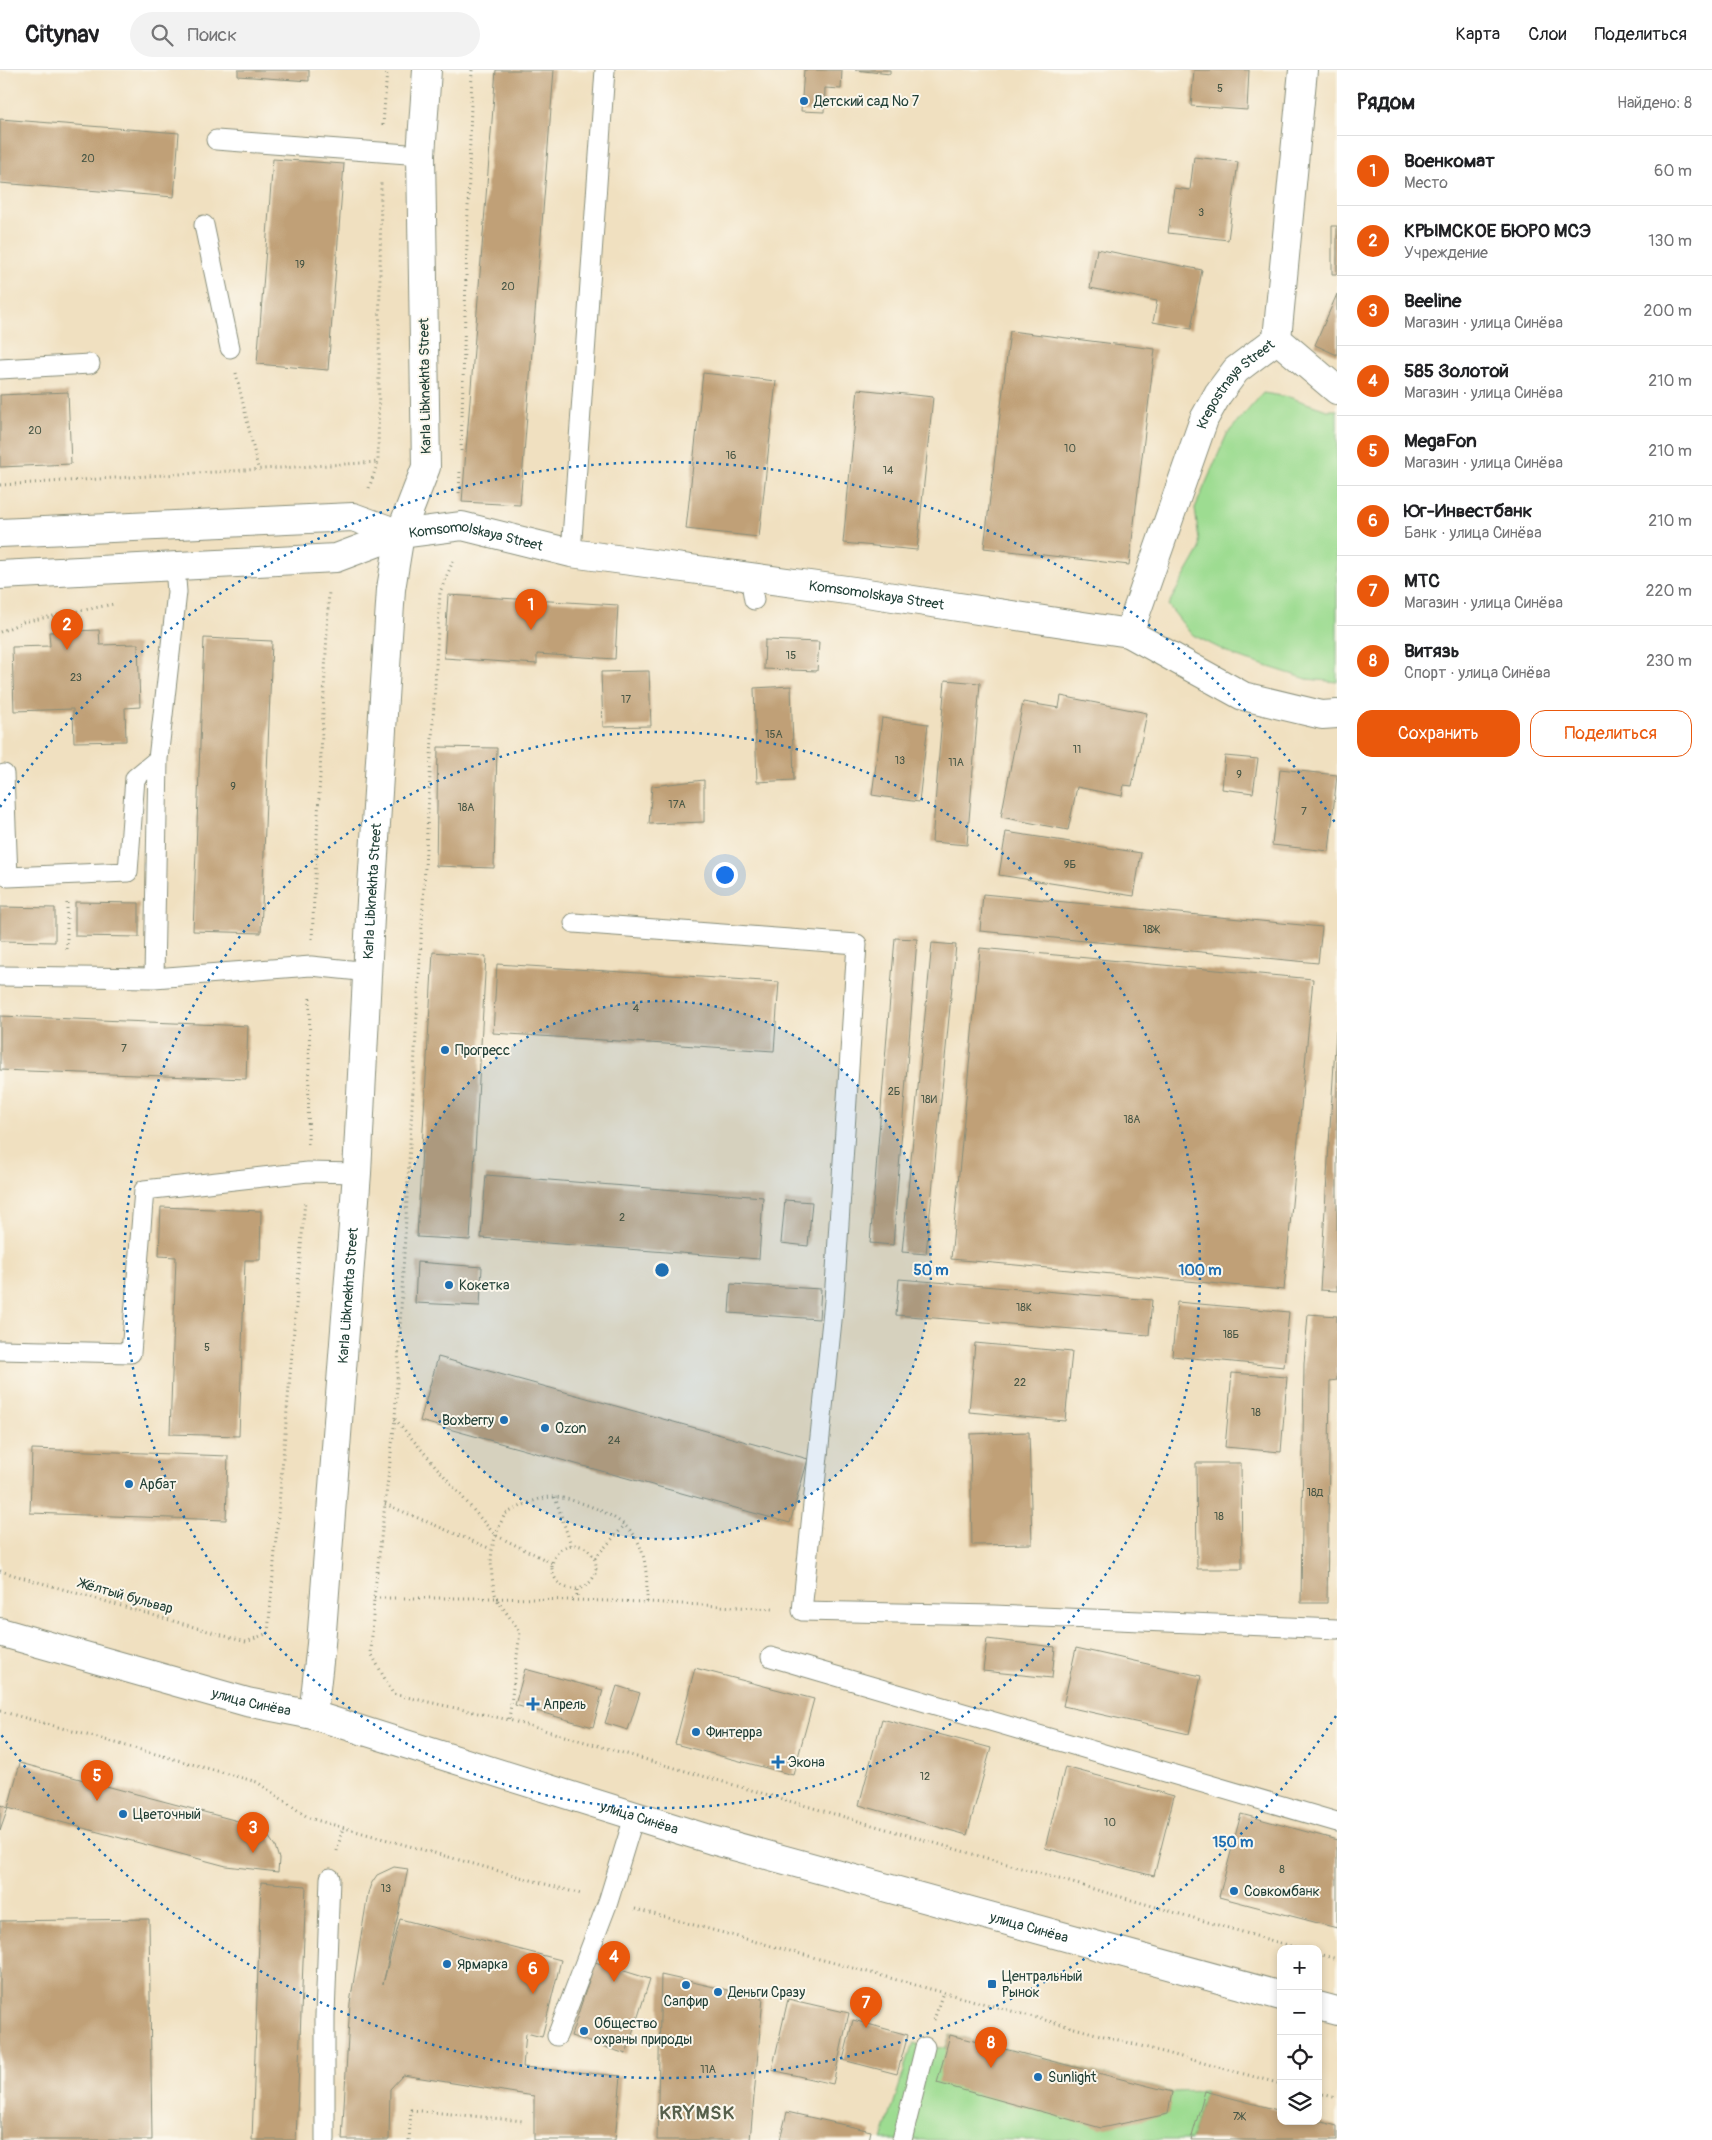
<!DOCTYPE html>
<html lang="ru">
<head>
<meta charset="utf-8">
<style>
  :root { --surface:#fff; --page:#f2f2f2; --text:#202124; --muted:#757577; --line:#e0e0e0; --accent:#ea580c }
  body { margin:0; font-family:Pangolin,sans-serif; background:var(--page); color:var(--text) }
  .controls { position:absolute; right:15px; bottom:15px; display:grid; overflow:hidden; border-radius:10px; box-shadow:0 2px 8px #0003 }
  .controls button { width:45px; height:45px; display:grid; place-items:center; padding:0; border:0; border-bottom:1px solid var(--line); background:var(--surface); color:var(--text); font:25px sans-serif }
  .you { position:absolute; left:724px; top:804px; width:18px; height:18px; margin:-12px; border:4px solid #fff; border-radius:50%; background:#1a73e8; box-shadow:0 0 0 8px #1a73e833 }
  .badge { display:grid; place-items:center; width:32px; height:32px; border-radius:50%; background:var(--accent); color:#fff; font-size:16px; font-weight:700 }
  .pin { position:absolute; translate:-50% -41px; filter:drop-shadow(0 1px 2px #0008) }
  .pin::after { content:''; position:absolute; top:26px; width:18px; height:15px; background:inherit; clip-path:polygon(0 0,100% 0,50% 100%) }
  .list { margin:0; padding:0; list-style:none }
  h2 { display:flex; justify-content:space-between; align-items:center; height:65px; margin:0; padding:0 20px; font-size:21px }
  h2 small { font-size:16px; font-weight:400; color:var(--muted) }
  .list li { display:grid; grid-template-columns:32px 1fr auto; gap:15px; align-items:center; box-sizing:border-box; height:70px; padding:0 20px; border-top:1px solid var(--line) }
  .list b { display:block; font-size:19px; white-space:nowrap }
  .list p { margin:0; font-size:16px; white-space:nowrap; color:var(--muted) }
  .list em { font-size:16px; font-style:normal; color:var(--muted) }
  .actions { display:flex; gap:10px; padding:15px 20px }
  .actions a { flex:1; padding:11px 0; border:1px solid var(--accent); border-radius:15px; text-align:center; font-size:18px; color:var(--accent) }
  .actions .main { background:var(--accent); color:#fff }
  .icon { flex:none; width:28px; height:28px; fill:none; stroke:currentColor; stroke-width:2; stroke-linecap:round; stroke-linejoin:round }
  .map { position:relative; flex:none; width:1337px; height:2070px; overflow:hidden }
  header { display:flex; align-items:center; gap:30px; box-sizing:border-box; height:70px; padding:0 25px; background:var(--surface); border-bottom:1px solid var(--line) }
  header strong { font-size:24px }
  nav { display:flex; gap:28px; margin-inline-start:auto; font-size:18px }
  .search { width:350px; height:45px; background:var(--page); display:flex; align-items:center; gap:12px; box-sizing:border-box; padding:0 18px; border-radius:28px; color:var(--muted); font-size:19px }
  main { display:flex }
  aside { flex:1; background:var(--surface) }
  .map>svg:first-child { display:block }
</style>
</head>
<body>
<header>
<strong>Citynav</strong>
<div class="search"><svg class="icon" aria-label="search" viewBox="0 0 24 24"><circle cx="10" cy="10" r="6"/><path d="M15 15l6 6"/></svg>Поиск</div>
<nav><a>Карта</a><a>Слои</a><a>Поделиться</a></nav>
</header>
<main>
<div class="map">
<svg width="1337" height="2070" viewBox="0 0 1337 2070">
  <rect width="100%" height="100%" fill="#fbf7ec"/>
  <filter id="ink" filterUnits="userSpaceOnUse"><feTurbulence type="fractalNoise" baseFrequency=".02" numOctaves="2"/><feDisplacementMap in="SourceGraphic" scale="10" xChannelSelector="R" yChannelSelector="G"/><feConvolveMatrix kernelMatrix="1 2 1 2 8 2 1 2 1" color-interpolation-filters="sRGB"/></filter>
  <filter id="wash" filterUnits="userSpaceOnUse"><feTurbulence type="fractalNoise" baseFrequency=".0096" numOctaves="4" result="noise"/><feDisplacementMap in="SourceGraphic" scale="20" xChannelSelector="R" yChannelSelector="G"/><feGaussianBlur stdDeviation="1.12" result="paint"/><feColorMatrix in="noise" values="0 0 0 0 0 0 0 0 0 0 0 0 0 0 0 0 0 1.4 0 .05"/><feComposite in="paint" operator="in"/></filter>
  <g filter="url(#wash)">
    <rect width="100%" height="100%" fill="#f0e0c0"/>
    <path fill="#9ddc91" stroke="#5e8c62" d="M1263,323L1289,327L1327,340H1337V612L1307,609L1237,587L1191,564L1168,535L1200,479L1195,438L1227,364Z
      M950,1965L1172,2022L1205,2021L1191,2070H882L913,1973L925,1977L946,1978Z"/>
    <g id="blocks">
      <path fill="#c0a077" d="M238,0H309V11L238,6Z
        M496,0H554L520,435L462,432Z
        M804,0H842L841,19L825,18L824,42L801,41Z
        M855,0H890V4Z
        M1194,0H1249L1247,40L1191,36Z
        M0,49L179,63L174,127L0,113Z
        M1194,87L1238,92L1228,170L1168,163L1174,118L1190,120Z
        M273,89L344,94L328,300L257,294Z
        M1332,156H1337V204H1332Z
        M1097,179L1202,200L1191,259L1153,252L1157,231L1090,218Z
        M1337,224V285L1315,275Z
        M1010,261L1155,279L1129,495L984,478Z
        M703,303L776,311L759,467L686,459Z
        M858,319L933,327L917,480L843,473Z
        M68,322L71,394L0,397V325Z
        M448,525L618,535L615,589L537,584V594L444,588Z
        M99,560L100,575L138,574L140,637L125,638L126,671L74,672L73,639L14,641L12,577L50,576L49,562Z
        M204,568L272,571L261,863L193,861Z
        M765,570L819,572L817,601L764,599Z
        M649,601L651,656L603,657L601,602Z
        M945,610L980,613L967,775L932,772Z
        M791,616L794,710L757,712L754,618Z
        M1061,626L1147,643L1132,716L1124,715L1122,726L1077,717L1068,760L1001,747L1023,632L1059,638Z
        M882,648L928,654L919,732L872,725Z
        M438,677L497,678L494,798L436,796Z
        M1225,686L1258,689L1253,723L1222,719Z
        M1280,699L1337,705L1329,781L1272,775Z
        M704,710V752L649,754L652,716Z
        M1006,762L1141,783L1134,826L999,805Z
        M983,824L1322,857L1318,893L980,861Z
        M75,832L139,833V867L75,866Z
        M0,837L55,838V872L0,871Z
        M895,868L917,869L893,1175L870,1173Z
        M932,873L956,875L926,1184L902,1182Z
        M980,878L1313,909L1284,1220L951,1189Z
        M433,882L486,886L470,1170L417,1167Z
        M497,894L779,912L774,981L493,963Z
        M0,946L248,956L246,1009L0,1000Z
        M1336,961H1337V1221L1320,1220Z
        M486,1105L763,1127L759,1189L481,1168Z
        M785,1130L812,1132L808,1176L781,1173Z
        M161,1137L261,1141L260,1190H245L239,1366L170,1364L176,1187L159,1186Z
        M417,1192L482,1197L480,1236L415,1233Z
        M899,1209L1152,1230L1149,1265L896,1245Z
        M731,1214L821,1219L819,1249L729,1243Z
        M1177,1232L1289,1242L1284,1297L1172,1286Z
        M1308,1244L1337,1246V1310L1330,1311L1327,1533H1301L1304,1294Z
        M975,1273L1072,1282L1065,1351L969,1342Z
        M438,1287L808,1389L790,1453L420,1351Z
        M1232,1303L1287,1307L1281,1382L1225,1377Z
        M1029,1362L1032,1474L972,1475L970,1364Z
        M32,1379L228,1386L226,1450L30,1443Z
        M1196,1393H1241L1242,1499H1197Z
        M987,1569L1055,1577L1052,1608L983,1601Z
        M1076,1578L1201,1606L1189,1664L1063,1636Z
        M695,1598L814,1629L793,1705L675,1674Z
        M525,1599L603,1620L593,1657L515,1635Z
        M617,1616L640,1623L628,1660L605,1653Z
        M882,1649L991,1678L967,1765L859,1735Z
        M20,1693L249,1754L268,1766L275,1776L279,1789L278,1802L226,1796L8,1738Z
        M1065,1697L1174,1726L1154,1806L1045,1778Z
        M0,1735L8,1738L0,1761Z
        M1241,1744L1337,1770V1858L1219,1827Z
        M394,1797L408,1799L383,1914L400,1849L561,1890L542,1967L526,1963L523,1997L621,2006L615,2070H534V2026L403,2005L390,2019L389,2070H342L350,1933L368,1823L371,1814L377,1805Z
        M261,1812L306,1816L296,2070H252Z
        M149,1849L152,2070H0V1851Z
        M595,1892L650,1909L626,1984L571,1966Z
        M661,1905L763,1928L750,2070H657Z
        M788,1929L849,1943L833,2014L772,2000Z
        M853,1950L908,1965L897,2004L843,1990Z
        M950,1965L1172,2022L1168,2044L1101,2058L937,2013Z
        M1205,2021L1281,2041V2051H1318L1337,2056V2070H1191Z
        M787,2042L871,2061L869,2070H780Z"/>
    </g>
  </g>
  <g filter="url(#ink)">
    <use href="#blocks" fill-opacity="0" stroke="#888e7a" stroke-width="1"/>
    <g fill="none" stroke-linecap="round" stroke-linejoin="round">
      <defs>
        <path id="service" d="M216,70L421,85
          M204,155L230,278
          M0,299L90,294
          M571,483L605,0
          M750,507L754,530
          M4,704L8,807L128,802L135,708L158,689L177,522L175,497
          M574,853L857,874L834,1231L802,1541L994,1545L1337,1559
          M0,906L154,908L311,896L369,902
          M154,908L158,689
          M0,1280L131,1283L144,1120L308,1102L357,1103
          M771,1587L1337,1752
          M557,1966L608,1832L634,1747
          M325,2070V1946L330,1808
          M902,2070L925,1977"/>
        <g id="minor">
          <path d="M1277,269L1337,320"/>
          <path d="M0,463L353,447L400,464"/>
          <path id="s1" d="M0,505L336,488L400,464L462,456L571,483L854,521L1129,563L1243,626L1322,645L1337,644"/>
          <path id="s2" d="M1129,563L1204,349L1218,324L1236,300L1277,269L1303,0"/>
        </g>
        <g id="secondary">
          <path id="s3" d="M0,1562L247,1632L313,1645L712,1770L1281,1926"/>
          <path id="s4" d="M313,1645L321,1574L357,1103L370,847L391,519L400,464L426,397L421,85L427,0"/>
          <path d="M1318,1936L1337,1941"/>
        </g>
      </defs>
      <use href="#service" stroke="#888e7a" stroke-width="21"/>
      <use href="#minor" stroke="#888e7a" stroke-width="30"/>
      <use href="#secondary" stroke="#888e7a" stroke-width="30"/>
      <path stroke="#888e7a" stroke-width="3" stroke-dasharray="1 4" stroke-linecap="butt" d="M383,55L387,0
        M236,303L258,398
        M461,381L472,0
        M0,415L378,392
        M369,418L378,392L381,111
        M459,423L460,402
        M453,491L440,522L395,1349L374,1528L371,1583L393,1624L509,1650L1301,1879
        M0,562L23,552L114,534
        M67,833V879
        M312,869L329,520
        M308,1074L310,925
        M395,1349L495,1465L552,1493
        M555,1427L571,1475
        M385,1434L491,1479
        M552 1497a22 22 0 1 1 44 0a22 22 0 1 1-44 0Z
        M595,1488L624,1456
        M0,1501L246,1572L268,1563L305,1130
        M577,1520V1530
        M374,1528H496L520,1562L509,1650
        M647,1532C647,1511 647,1486 636,1468C623,1446 580,1430 556,1427C538,1426 520,1437 505,1444C489,1476 488,1493 496,1528L647,1532L774,1539
        M0,1641L257,1712L309,1748L581,1824
        M337,1781L343,1757
        M635,1839L1281,2014
        M1318,1884L1337,1889
        M934,1950L943,1922
        M1318,2023L1337,2028
        M409,2070L411,2040L523,2051"/>
      <use href="#service" stroke="#fff" stroke-width="19"/>
      <use href="#minor" stroke="#fff" stroke-width="28"/>
      <use href="#secondary" stroke="#fff" stroke-width="28"/>
    </g>
  </g>
  <circle cx="662" cy="1200" r="269" fill="#1f6fb2" fill-opacity=".12"/>
  <g fill="none" stroke="#1f6fb2" stroke-width="2.5" stroke-dasharray="2.5 5">
    <circle cx="662" cy="1200" r="269"/>
    <circle cx="662" cy="1200" r="538"/>
    <path d="M1336 1646A808 808 0 0 1 0 1663M0 737A808 808 0 0 1 1336 754"/>
  </g>
  <g fill="#1f6fb2" stroke="#fbf7ec" stroke-width="2">
    <circle cx="804" cy="31" r="5"/>
    <circle cx="445" cy="980" r="5"/>
    <circle cx="449" cy="1215" r="5"/>
    <circle cx="504" cy="1350" r="5"/>
    <circle cx="545" cy="1358" r="5"/>
    <circle cx="129" cy="1414" r="5"/>
    <path d="M530.5 1626.5h5v5h5v5h-5v5h-5v-5h-5v-5h5z"/>
    <circle cx="696" cy="1662" r="5"/>
    <path d="M775.5 1684.5h5v5h5v5h-5v5h-5v-5h-5v-5h5z"/>
    <circle cx="123" cy="1744" r="5"/>
    <circle cx="1234" cy="1821" r="5"/>
    <circle cx="447" cy="1894" r="5"/>
    <rect x="987" y="1909" width="10" height="10" rx="2.5"/>
    <circle cx="686" cy="1915" r="5"/>
    <circle cx="718" cy="1922" r="5"/>
    <circle cx="584" cy="1961" r="5"/>
    <circle cx="1038" cy="2007" r="5"/>
  </g>
  <g text-anchor="middle" dominant-baseline="central" stroke-width="4" stroke-linejoin="round" paint-order="stroke">
    <g font-size="11" fill="#475645">
      <text x="1220" y="18">5</text>
      <text x="88" y="88">20</text>
      <text x="1201" y="142">3</text>
      <text x="300" y="194">19</text>
      <text x="508" y="216">20</text>
      <text x="35" y="360">20</text>
      <text x="1070" y="378">10</text>
      <text x="731" y="385">16</text>
      <text x="888" y="400">14</text>
      <text x="791" y="585">15</text>
      <text x="76" y="607">23</text>
      <text x="626" y="629">17</text>
      <text x="774" y="664">15А</text>
      <text x="1077" y="679">11</text>
      <text x="900" y="690">13</text>
      <text x="956" y="692">11А</text>
      <text x="1239" y="704">9</text>
      <text x="233" y="716">9</text>
      <text x="677" y="734">17А</text>
      <text x="466" y="737">18А</text>
      <text x="1304" y="741">7</text>
      <text x="1070" y="794">9Б</text>
      <text x="1151" y="859">18Ж</text>
      <text x="636" y="938">4</text>
      <text x="124" y="978">7</text>
      <text x="894" y="1021">2Б</text>
      <text x="929" y="1029">18И</text>
      <text x="1132" y="1049">18А</text>
      <text x="622" y="1147">2</text>
      <text x="1024" y="1237">18К</text>
      <text x="1231" y="1264">18Б</text>
      <text x="207" y="1277">5</text>
      <text x="1020" y="1312">22</text>
      <text x="1256" y="1342">18</text>
      <text x="614" y="1370">24</text>
      <text x="1315" y="1422">18Д</text>
      <text x="1219" y="1446">18</text>
      <text x="925" y="1706">12</text>
      <text x="1110" y="1752">10</text>
      <text x="1282" y="1799">8</text>
      <text x="386" y="1818">13</text>
      <text x="708" y="1999">11А</text>
      <text x="1239" y="2046">7Ж</text>
    </g>
    <g font-size="14" fill="#1f3d34" stroke="#fbf7ec" text-anchor="start">
      <text x="814" y="31">Детский сад № 7</text>
      <text x="455" y="980">Прогресс</text>
      <text x="459" y="1215">Кокетка</text>
      <text x="494" y="1350" text-anchor="end">Boxberry</text>
      <text x="555" y="1358">Ozon</text>
      <text x="139" y="1414">Арбат</text>
      <text x="543" y="1634">Апрель</text>
      <text x="706" y="1662">Финтерра</text>
      <text x="788" y="1692">Экона</text>
      <text x="133" y="1744">Цветочный</text>
      <text x="1244" y="1821">Совкомбанк</text>
      <text x="457" y="1894">Ярмарка</text>
      <text x="1002" y="1906">Центральный<tspan x="1002" dy="16">Рынок</tspan></text>
      <text x="728" y="1922">Деньги Сразу</text>
      <text x="686" y="1931" text-anchor="middle">Сапфир</text>
      <text x="594" y="1953">Общество<tspan x="594" dy="16">охраны природы</tspan></text>
      <text x="1048" y="2007">Sunlight</text>
    </g>
    <g font-size="14" fill="#1f3d34" stroke="#fbf7ec">
      <text transform="translate(425 316) rotate(-91)">Karla Libknekhta Street</text>
      <text stroke="none"><textPath href="#s2" startOffset="274">Krepostnaya Street</textPath></text>
      <text stroke="none"><textPath href="#s1" startOffset="482">Komsomolskaya Street</textPath></text>
      <text stroke="none"><textPath href="#s1" startOffset="888">Komsomolskaya Street</textPath></text>
      <text stroke="none"><textPath href="#s4" startOffset="826">Karla Libknekhta Street</textPath></text>
      <text stroke="none"><textPath href="#s4" startOffset="421">Karla Libknekhta Street</textPath></text>
      <text transform="translate(126 1526) rotate(16)">Жёлтый бульвар</text>
      <text stroke="none"><textPath href="#s3" startOffset="261">улица Синёва</textPath></text>
      <text stroke="none"><textPath href="#s3" startOffset="666">улица Синёва</textPath></text>
      <text stroke="none"><textPath href="#s3" startOffset="1071">улица Синёва</textPath></text>
    </g>
    <g font-size="19" font-weight="bold" letter-spacing="1" fill="#57604b" stroke="#fbf7ec">
      <text x="697" y="2043">KRYMSK</text>
    </g>
  </g>
  <circle cx="662" cy="1200" r="8" fill="#1f6fb2" stroke="#fbf7ec" stroke-width="2.5"/>
  <g font-size="15" text-anchor="middle" font-weight="bold" fill="#1f6fb2" stroke="#fbf7ec" stroke-width="4" stroke-linejoin="round" paint-order="stroke">
    <text x="931" y="1205">50 m</text>
    <text x="1200" y="1205">100 m</text>
    <text x="1233" y="1777">150 m</text>
  </g>
</svg>
<div class="controls">
<button>+</button>
<button>−</button>
<button><svg class="icon" aria-label="locate" viewBox="0 0 24 24"><circle cx="12" cy="12" r="6"/><path d="M12 2v4M12 18v4M2 12h4M18 12h4"/></svg></button>
<button><svg class="icon" aria-label="layers" viewBox="0 0 24 24"><path d="M12 4l9 5-9 5-9-5zM3 14l9 5 9-5"/></svg></button>
</div>
<div class="you"></div>
<div class="pin badge" style="left:531px;top:560px">1</div>
<div class="pin badge" style="left:67px;top:580px">2</div>
<div class="pin badge" style="left:253px;top:1783px">3</div>
<div class="pin badge" style="left:614px;top:1912px">4</div>
<div class="pin badge" style="left:97px;top:1731px">5</div>
<div class="pin badge" style="left:533px;top:1924px">6</div>
<div class="pin badge" style="left:866px;top:1958px">7</div>
<div class="pin badge" style="left:991px;top:1998px">8</div>
</div>
<aside>
<h2>Рядом<small>Найдено: 8</small></h2>
<ul class="list">
<li><span class="badge">1</span><div><b>Военкомат</b><p>Место</p></div><em>60 m</em></li>
<li><span class="badge">2</span><div><b>КРЫМСКОЕ БЮРО МСЭ</b><p>Учреждение</p></div><em>130 m</em></li>
<li><span class="badge">3</span><div><b>Beeline</b><p>Магазин · улица Синёва</p></div><em>200 m</em></li>
<li><span class="badge">4</span><div><b>585 Золотой</b><p>Магазин · улица Синёва</p></div><em>210 m</em></li>
<li><span class="badge">5</span><div><b>MegaFon</b><p>Магазин · улица Синёва</p></div><em>210 m</em></li>
<li><span class="badge">6</span><div><b>Юг-Инвестбанк</b><p>Банк · улица Синёва</p></div><em>210 m</em></li>
<li><span class="badge">7</span><div><b>МТС</b><p>Магазин · улица Синёва</p></div><em>220 m</em></li>
<li><span class="badge">8</span><div><b>Витязь</b><p>Спорт · улица Синёва</p></div><em>230 m</em></li>
</ul>
<div class="actions"><a class="main">Сохранить</a><a>Поделиться</a></div>
</aside>
</main>
</body>
</html>
